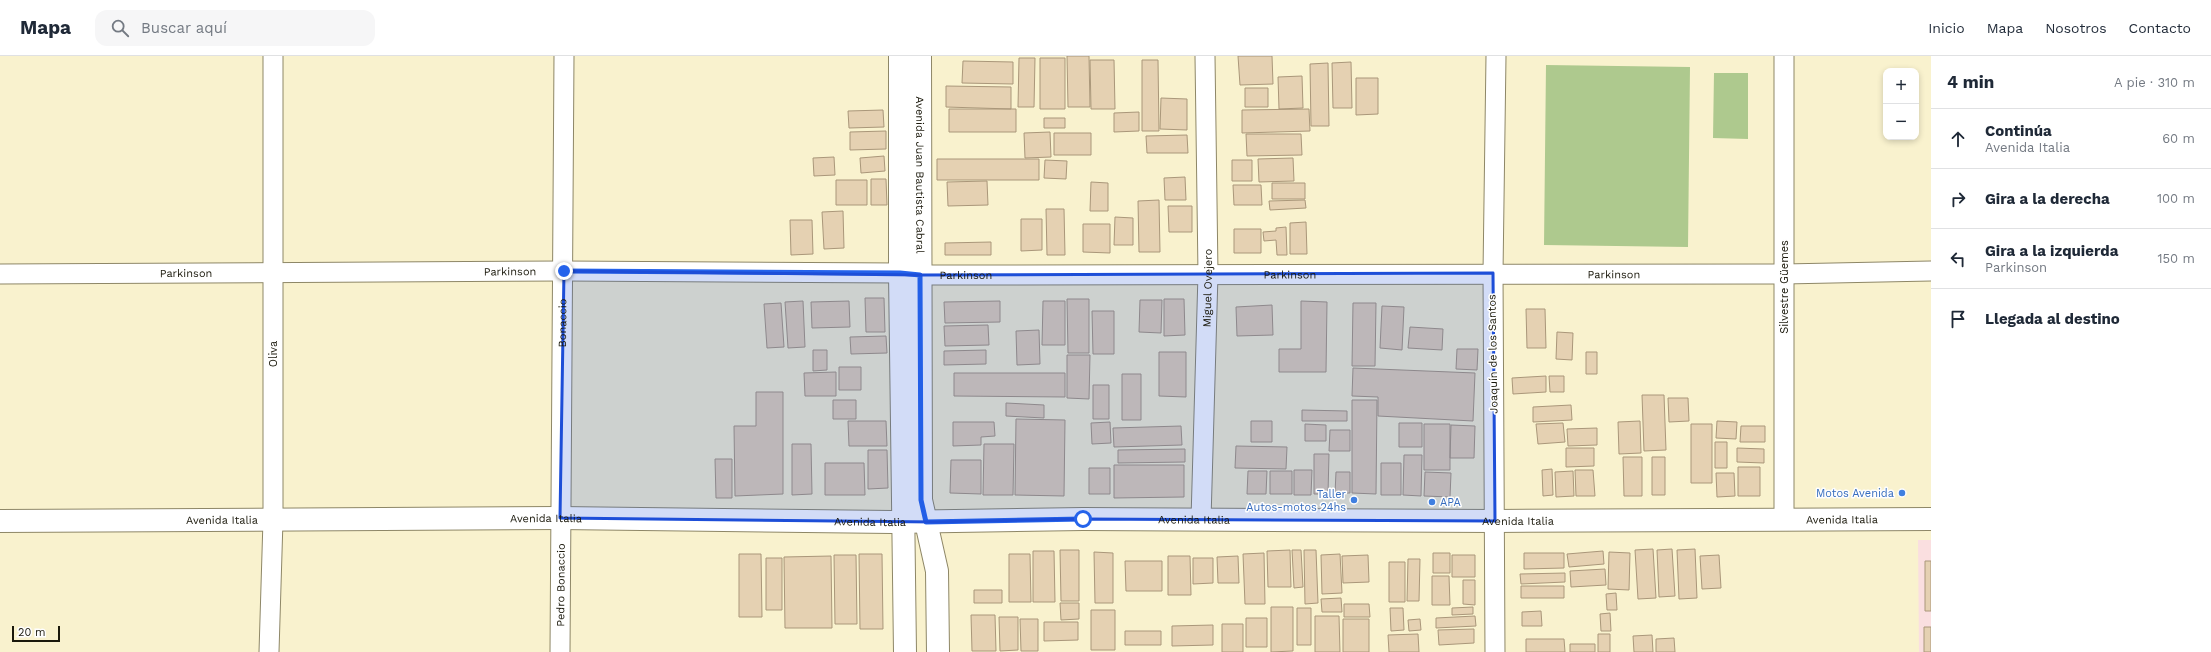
<!DOCTYPE html>
<html lang="es">
<head>
<meta charset="utf-8">
<style>
  :root { --surface:#fff; --page:#f6f6f7; --text:#1f2937; --muted:#747a83; --line:#e0e1e3 }
  body { margin:0; font-family:"Work Sans",sans-serif; background:var(--page); color:var(--text) }
  .controls { position:absolute; right:12px; top:12px; display:grid; overflow:hidden; border-radius:8px; box-shadow:0 2px 6px #0003 }
  .controls button { width:36px; height:36px; display:grid; place-items:center; padding:0; border:0; border-bottom:1px solid var(--line); background:var(--surface); color:var(--text); font:20px sans-serif }
  .scale { position:absolute; left:12px; bottom:10px; width:48px; box-sizing:border-box; padding-left:4px; border:2px solid #1a180b; border-top:0; font-size:11px; line-height:14px; white-space:nowrap; color:#1a180b; -webkit-text-stroke:3px #fefefe; paint-order:stroke }
  .stop { position:absolute; width:12px; height:12px; margin:-9px; border:3px solid #2563eb; border-radius:50%; background:#fff }
  .stop.end { background:#2563eb; border-color:#fff; box-shadow:0 1px 4px #0008 }
  .list { margin:0; padding:0; list-style:none }
  h2 { display:flex; justify-content:space-between; align-items:center; height:52px; margin:0; padding:0 16px; font-size:17px }
  h2 small { font-size:13px; font-weight:400; color:var(--muted) }
  .list li { display:grid; grid-template-columns:26px 1fr auto; gap:12px; align-items:center; box-sizing:border-box; height:60px; padding:0 16px; border-top:1px solid var(--line) }
  .list b { display:block; font-size:15px; white-space:nowrap }
  .list p { margin:0; font-size:13px; white-space:nowrap; color:var(--muted) }
  .list em { font-size:13px; font-style:normal; color:var(--muted) }
  .icon { flex:none; width:22px; height:22px; fill:none; stroke:currentColor; stroke-width:2; stroke-linecap:round; stroke-linejoin:round }
  .map { position:relative; flex:none; width:1931px; height:596px; overflow:hidden }
  header { display:flex; align-items:center; gap:24px; box-sizing:border-box; height:56px; padding:0 20px; background:var(--surface); border-bottom:1px solid var(--line) }
  header strong { font-size:19px }
  nav { display:flex; gap:22px; margin-inline-start:auto; font-size:14px }
  .search { width:280px; height:36px; background:var(--page); display:flex; align-items:center; gap:10px; box-sizing:border-box; padding:0 14px; border-radius:12px; color:var(--muted); font-size:15px }
  main { display:flex }
  aside { flex:1; background:var(--surface) }
  .map>svg:first-child { display:block }
</style>
</head>
<body>
<header>
<strong>Mapa</strong>
<div class="search"><svg class="icon" aria-label="search" viewBox="0 0 24 24"><circle cx="10" cy="10" r="6"/><path d="M15 15l6 6"/></svg>Buscar aquí</div>
<nav><a>Inicio</a><a>Mapa</a><a>Nosotros</a><a>Contacto</a></nav>
</header>
<main>
<div class="map">
<svg width="1931" height="596" viewBox="0 0 1931 596">
  <rect width="100%" height="100%" fill="#f9f2ce"/>
  <path fill="#fadfe0" d="M1918,484H1931V596H1919Z"/>
  <path fill="#aec98e" d="M1546,9L1690,11L1688,191L1544,189Z
    M1714,17H1748V83L1713,82Z"/>
  <path fill="#e5d1b2" stroke="#aa977a" d="M1067,0H1089L1090,51H1068Z
    M1238,0H1272L1273,28L1240,29Z
    M1019,2H1035L1034,51H1018Z
    M1040,2H1065V53H1040Z
    M1090,4H1114L1115,53H1091Z
    M1142,4H1158L1159,75H1142Z
    M963,5L1013,6V28L962,27Z
    M1351,6L1352,52H1333L1332,7Z
    M1328,7L1329,70H1311L1310,8Z
    M1302,20L1303,52L1279,53L1278,21Z
    M1356,22H1378V58L1356,59Z
    M946,30L1011,31V53L946,51Z
    M1245,32H1268V51H1245Z
    M1161,42L1187,43V74L1160,73Z
    M949,53H1016V76H949Z
    M1309,53L1310,75L1242,77V54Z
    M883,54L884,71L849,72L848,55Z
    M1139,56V75L1114,76V57Z
    M1044,62H1065V72H1044Z
    M886,75V93L850,94V76Z
    M1050,76L1051,101L1025,102L1024,77Z
    M1054,77H1091V99H1054Z
    M1246,78H1301L1302,99L1247,100Z
    M1187,79L1188,97H1147L1146,80Z
    M884,100L885,115L861,117L860,102Z
    M834,101L835,119L814,120L813,102Z
    M1293,102L1294,125L1259,126L1258,103Z
    M937,103H1039V124H937Z
    M1045,104L1067,105L1066,123L1044,122Z
    M1232,104H1252V125H1232Z
    M1185,121L1186,144H1165L1164,122Z
    M871,123H886L887,149H871Z
    M836,124H867V149H836Z
    M987,125L988,149L948,150L947,126Z
    M1091,126L1108,127V155H1090Z
    M1272,127H1305V143H1272Z
    M1233,129H1261L1262,149H1234Z
    M1159,144L1160,196H1139L1138,145Z
    M1305,144L1306,152L1270,154L1269,145Z
    M1168,150H1192V176H1169Z
    M1046,153H1064L1065,199H1047Z
    M843,155L844,192L824,193L822,156Z
    M1115,161L1133,162V189H1114Z
    M1021,163H1042V194L1021,195Z
    M790,164H812L813,198L791,199Z
    M1306,166L1307,198H1290V167Z
    M1083,168H1110V197L1083,196Z
    M1286,171L1287,199H1277L1276,184L1264,185L1263,176L1276,175V172Z
    M1234,173H1261V197H1234Z
    M991,186V199H945V187Z
    M865,242H884L885,276H866Z
    M1067,243H1089V297H1068Z
    M1164,243H1184L1185,279L1164,280Z
    M1140,244H1162L1161,277L1139,276Z
    M803,245L805,291L788,292L785,246Z
    M849,245L850,271L812,272L811,246Z
    M1000,245V266L945,267L944,246Z
    M1043,245H1065V289H1042Z
    M1301,245L1327,246L1326,316H1279V293H1301Z
    M781,247L784,291L767,292L764,248Z
    M1353,247H1376L1375,310H1352Z
    M1272,249L1273,279L1237,280L1236,251Z
    M1382,250L1404,251L1402,294L1380,292Z
    M1526,253H1545L1546,292H1527Z
    M1092,255H1114V298H1093Z
    M988,269L989,289L945,290L944,270Z
    M1410,271L1443,273L1442,294L1408,292Z
    M1039,274L1040,308L1017,309L1016,275Z
    M1557,276L1573,277L1572,304L1556,303Z
    M886,280L887,297L851,298L850,281Z
    M1457,293H1478L1477,314L1456,313Z
    M813,294H827V314L813,315Z
    M986,294V308L944,309V295Z
    M1159,296H1186V341L1159,340Z
    M1586,296H1597V318H1586Z
    M1067,299H1090L1089,343L1067,342Z
    M839,311H861V334H839Z
    M1353,312L1475,317L1473,365L1378,360V341L1352,340Z
    M836,316V340H805L804,317Z
    M954,317H1065V341L954,340Z
    M1122,318H1141V364H1122Z
    M1546,320V336L1513,338L1512,322Z
    M1549,320H1564V336H1550Z
    M1093,329H1109V363H1093Z
    M756,336H783V438L735,440L734,370H756Z
    M1642,339H1664L1666,394L1644,395Z
    M1668,342H1688L1689,365L1669,366Z
    M833,344H856V363H833Z
    M1352,344H1377L1376,438L1352,437Z
    M1006,347L1044,349V362L1006,360Z
    M1571,349L1572,364L1533,366V351Z
    M1302,354L1347,355V365H1302Z
    M1016,363L1065,364L1064,440L1015,439Z
    M848,365H886L887,390H849Z
    M1251,365H1272V386H1251Z
    M1640,365L1641,397L1619,398L1618,366Z
    M1717,365L1737,366L1736,383L1716,382Z
    M953,366H994L995,380L981,381V389L953,390Z
    M1110,366L1111,387L1092,388L1091,367Z
    M1399,367H1422V391H1399Z
    M1563,367L1565,386L1538,388L1536,368Z
    M1305,368L1326,369V385H1305Z
    M1424,368H1450V414H1424Z
    M1691,368H1712V427H1691Z
    M1451,369L1475,370L1474,402H1450Z
    M1181,370L1182,389L1114,391L1113,372Z
    M1741,370H1765V386H1740Z
    M1597,372V389L1568,390L1567,373Z
    M1330,374H1350V395H1329Z
    M1715,386H1727V412H1715Z
    M792,388H811L812,438L792,439Z
    M984,388H1014L1013,439H983Z
    M1236,390L1287,391L1286,413L1235,412Z
    M1566,392H1594V410L1566,411Z
    M1737,392L1764,393V407L1737,406Z
    M1185,393V406L1118,407V394Z
    M868,394H887L888,432L868,433Z
    M1314,398H1329L1328,438H1314Z
    M1404,399H1422L1421,440L1403,439Z
    M1623,401H1642V440H1624Z
    M1652,401H1665V439H1652Z
    M715,403H732V442H716Z
    M951,404H981V438L950,437Z
    M825,407H864L865,439H825Z
    M1381,407H1401V439H1381Z
    M1114,409H1184V441L1114,442Z
    M1738,411H1760V440H1738Z
    M1089,412H1110V438H1089Z
    M1552,413L1553,439L1543,440L1542,414Z
    M1294,414H1312L1311,439H1294Z
    M1575,414H1593L1595,440H1576Z
    M1248,415H1267L1266,438H1247Z
    M1270,415H1292V438H1270Z
    M1573,415L1574,440L1556,441L1555,416Z
    M1336,416H1350V437H1335Z
    M1425,416L1451,417L1450,441L1424,440Z
    M1716,417H1734L1735,440L1717,441Z
    M1653,493L1656,542L1638,543L1635,494Z
    M1672,493L1675,540L1659,541L1657,494Z
    M1695,493L1697,542L1679,543L1677,494Z
    M1060,494H1079V545H1061Z
    M1290,494L1291,531H1268L1267,495Z
    M1292,494H1301L1303,531L1294,532Z
    M1304,494H1316L1318,547L1305,548Z
    M1033,495H1054L1055,546H1033Z
    M1603,495L1604,508L1569,511L1567,498Z
    M1094,496L1113,497V547H1095Z
    M1609,496L1630,497L1629,534L1608,533Z
    M1264,497L1265,548H1245L1243,498Z
    M1433,497H1450V517H1433Z
    M1524,497H1564V512L1524,513Z
    M739,498H761L762,561H739Z
    M859,498H882L883,573H860Z
    M1009,498H1030L1031,546H1009Z
    M1340,498L1342,537L1322,538L1321,499Z
    M834,499H856L857,568H835Z
    M1368,499L1369,526L1343,527L1342,500Z
    M1452,499H1475V521H1452Z
    M1719,499L1721,532L1702,533L1700,500Z
    M831,500L832,572H785L784,501Z
    M1168,500H1190L1191,539H1168Z
    M1238,500L1239,527H1218L1217,501Z
    M766,502H782V554H766Z
    M1193,502H1213V527L1193,528Z
    M1408,503H1420L1419,545H1407Z
    M1125,505H1162V535H1126Z
    M1925,505H1931V555H1925Z
    M1389,506H1405V546H1389Z
    M1605,513L1606,529L1571,531L1570,515Z
    M1565,517V526L1521,528L1520,518Z
    M1432,520H1449L1450,549H1432Z
    M1463,524H1475V549L1463,548Z
    M1521,530H1564V542H1521Z
    M974,534H1002V547H974Z
    M1616,537L1617,554H1607L1606,538Z
    M1341,542L1342,556H1322L1321,543Z
    M1060,547H1079V563L1061,564Z
    M1344,548H1369L1370,561H1344Z
    M1271,551H1293V595L1271,596Z
    M1473,551V558L1452,559V552Z
    M1297,552H1311V589H1297Z
    M1390,552H1403L1404,574L1391,575Z
    M1091,554H1115V594H1091Z
    M1541,555L1542,570H1522V556Z
    M1610,557L1611,575H1601L1600,558Z
    M971,559H995L996,595H972Z
    M1315,560H1339L1340,596H1315Z
    M1475,560L1476,570L1436,572V562Z
    M999,561H1018V594L1000,595Z
    M1246,562H1267V591H1246Z
    M1020,563H1038V595H1021Z
    M1343,563H1369V596H1343Z
    M1420,563L1421,574L1409,575L1408,564Z
    M1044,566H1078V584L1044,585Z
    M1222,568H1243V596H1222Z
    M1213,569V589L1172,590V570Z
    M1924,571H1931V596H1924Z
    M1474,573V587L1439,589L1438,574Z
    M1125,575H1161V589H1125Z
    M1418,578L1419,596H1389L1388,579Z
    M1598,578H1610V596H1598Z
    M1652,579L1653,596H1634L1633,580Z
    M1674,582L1675,596H1656V583Z
    M1526,583H1564L1565,596H1526Z
    M1570,588H1595V596H1570Z"/>
  <g fill="none" stroke-linecap="round" stroke-linejoin="round">
    <defs>
      <g id="minor">
        <path id="s1" d="M0,218L564,215L900,217L920,219L1784,218L1931,215"/>
        <path d="M1784,463V0"/>
        <path id="s2" d="M1201,464L1208,218L1205,0"/>
        <path d="M269,596L273,464V0"/>
        <path id="s3" d="M560,596L564,0"/>
        <path d="M1495,596L1493,217L1496,0"/>
      </g>
      <g id="secondary">
        <path d="M900,0V217L905,596"/>
        <path id="s4" d="M920,0L921,444L937,515L938,596"/>
        <path id="s5" d="M0,465L560,462L892,466L1083,463L1495,465L1931,463"/>
      </g>
    </defs>
    <use href="#minor" stroke="#8e8767" stroke-width="21"/>
    <use href="#secondary" stroke="#8e8767" stroke-width="24"/>
    <use href="#minor" stroke="#fff" stroke-width="19"/>
    <use href="#secondary" stroke="#fff" stroke-width="22"/>
  </g>
  <g fill="none" stroke-linecap="round" stroke-linejoin="round">
    <path stroke="#2563eb" stroke-width="5" d="M564,215L900,217L920,219L921,444L926,466L1083,463"/>
  </g>
  <path fill="#1d4ed8" fill-opacity="0.2" stroke="#1d4ed8" stroke-width="3" stroke-linejoin="round" d="M564,215L920,219L1493,217L1495,465L1083,463L936,466L560,462Z"/>
  <g fill="#3f7fe0" stroke="#fefefe" stroke-width="1.5">
    <circle cx="1902" cy="437" r="4"/>
    <circle cx="1354" cy="444" r="4"/>
    <circle cx="1432" cy="446" r="4"/>
  </g>
  <g text-anchor="middle" dominant-baseline="central" stroke-width="3" stroke-linejoin="round" paint-order="stroke">
    <g font-size="11" fill="#1a180b" stroke="#fefefe">
      <text stroke="none"><textPath href="#s4" startOffset="119">Avenida Juan Bautista Cabral</textPath></text>
      <text stroke="none"><textPath href="#s1" startOffset="510">Parkinson</textPath></text>
      <text stroke="none"><textPath href="#s1" startOffset="186">Parkinson</textPath></text>
      <text stroke="none"><textPath href="#s1" startOffset="1614">Parkinson</textPath></text>
      <text stroke="none"><textPath href="#s1" startOffset="1290">Parkinson</textPath></text>
      <text stroke="none"><textPath href="#s1" startOffset="966">Parkinson</textPath></text>
      <text transform="translate(1784 231) rotate(-90)">Silvestre Güemes</text>
      <text stroke="none"><textPath href="#s2" startOffset="232">Miguel Ovejero</textPath></text>
      <text stroke="none"><textPath href="#s3" startOffset="329">Bonaccio</textPath></text>
      <text transform="translate(273 298) rotate(-90)">Oliva</text>
      <text transform="translate(1493 298) rotate(-91)">Joaquín de los Santos</text>
      <text stroke="none"><textPath href="#s5" startOffset="546">Avenida Italia</textPath></text>
      <text stroke="none"><textPath href="#s5" startOffset="1194">Avenida Italia</textPath></text>
      <text stroke="none"><textPath href="#s5" startOffset="1842">Avenida Italia</textPath></text>
      <text stroke="none"><textPath href="#s5" startOffset="222">Avenida Italia</textPath></text>
      <text stroke="none"><textPath href="#s5" startOffset="870">Avenida Italia</textPath></text>
      <text stroke="none"><textPath href="#s5" startOffset="1518">Avenida Italia</textPath></text>
      <text stroke="none"><textPath href="#s3" startOffset="67">Pedro Bonaccio</textPath></text>
    </g>
    <g font-size="11" fill="#366cbe" stroke="#fefefe" text-anchor="end">
      <text x="1894" y="437">Motos Avenida</text>
      <text x="1346" y="438">Taller<tspan x="1346" dy="13">Autos-motos 24hs</tspan></text>
      <text x="1440" y="446" text-anchor="start">APA</text>
    </g>
  </g>
</svg>
<div class="controls">
<button>+</button>
<button>−</button>
</div>
<div class="scale">20 m</div>
<div class="stop" style="left:1083px;top:463px"></div>
<div class="stop end" style="left:564px;top:215px"></div>
</div>
<aside>
<h2>4 min<small>A pie · 310 m</small></h2>
<ul class="list">
<li><svg class="icon" aria-label="ahead" viewBox="0 0 24 24"><path d="M12 20V5M6 11l6-6 6 6"/></svg><div><b>Continúa</b><p>Avenida Italia</p></div><em>60 m</em></li>
<li><svg class="icon" aria-label="right" viewBox="0 0 24 24"><path d="M7 20v-9h11M14 6l5 5-5 5"/></svg><div><b>Gira a la derecha</b></div><em>100 m</em></li>
<li><svg class="icon" aria-label="left" viewBox="0 0 24 24"><path d="M17 20v-9H6M10 6l-5 5 5 5"/></svg><div><b>Gira a la izquierda</b><p>Parkinson</p></div><em>150 m</em></li>
<li><svg class="icon" aria-label="arrive" viewBox="0 0 24 24"><path d="M6 21V4h12l-3 4 3 4H6"/></svg><div><b>Llegada al destino</b></div></li>
</ul>
</aside>
</main>
</body>
</html>
